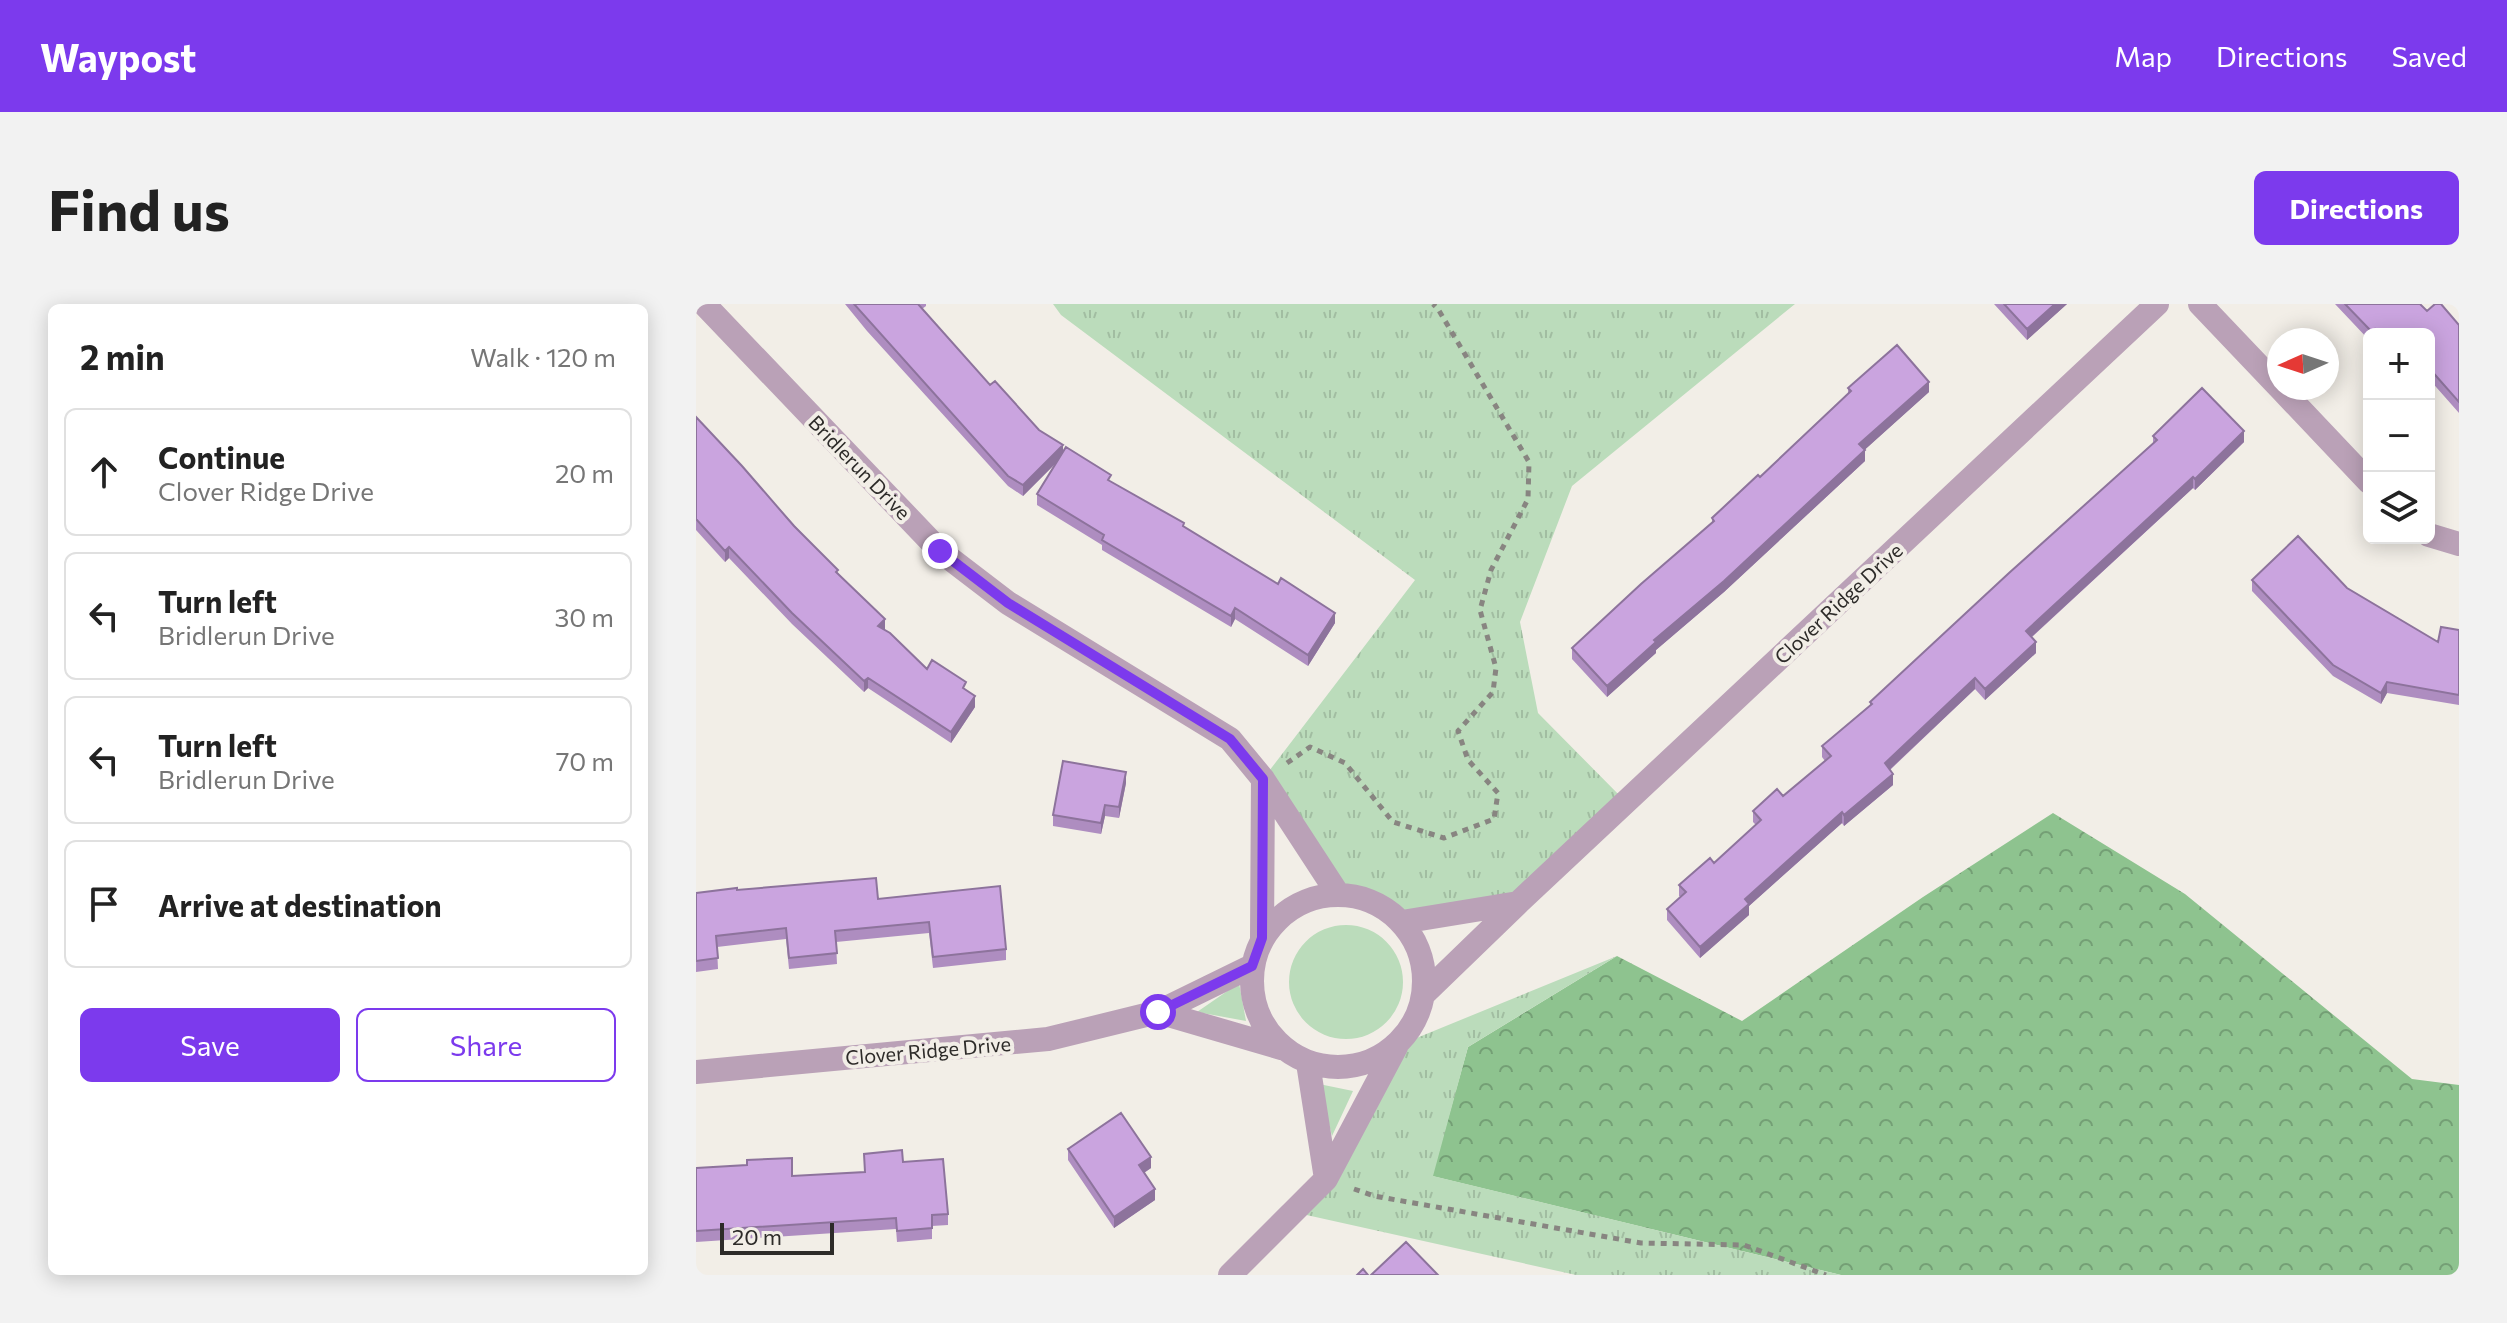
<!DOCTYPE html>
<html lang="en">
<head>
<meta charset="utf-8">
<style>
  :root { --surface:#fff; --page:#f2f2f2; --text:#222; --muted:#767676; --line:#e0e0e0; --accent:#7c3aed }
  body { margin:0; font-family:Commissioner,sans-serif; background:var(--page); color:var(--text) }
  .controls { position:absolute; right:24px; top:24px; display:grid; overflow:hidden; border-radius:12px; box-shadow:0 4px 20px #0003 }
  .controls button { width:72px; height:72px; display:grid; place-items:center; padding:0; border:0; border-bottom:2px solid var(--line); background:var(--surface); color:var(--text); font:40px sans-serif }
  .compass { position:absolute; left:1571px; top:24px; width:72px; height:72px; border-radius:50%; background:var(--surface); box-shadow:0 4px 20px #0003; rotate:267deg }
  .scale { position:absolute; left:24px; bottom:20px; width:114px; box-sizing:border-box; padding-left:8px; border:4px solid #2d2b29; border-top:0; font-size:22px; line-height:28px; white-space:nowrap; color:#2d2b29; -webkit-text-stroke:6px #f2eee7; paint-order:stroke }
  .stop { position:absolute; width:24px; height:24px; margin:-18px; border:6px solid #7c3aed; border-radius:50%; background:#fff }
  .stop.end { background:#7c3aed; border-color:#fff; box-shadow:0 2px 8px #0008 }
  .list { margin:0; padding:0; list-style:none }
  h2 { display:flex; justify-content:space-between; align-items:center; height:104px; margin:0; padding:0 32px; font-size:34px }
  h2 small { font-size:26px; font-weight:400; color:var(--muted) }
  .list li { display:grid; grid-template-columns:52px 1fr auto; gap:24px; align-items:center; box-sizing:border-box; height:128px; margin:0 16px 16px; padding:0 16px; border:2px solid var(--line); border-radius:12px }
  .list b { display:block; font-size:30px; white-space:nowrap }
  .list p { margin:0; font-size:26px; white-space:nowrap; color:var(--muted) }
  .list em { font-size:26px; font-style:normal; color:var(--muted) }
  .actions { display:flex; gap:16px; padding:24px 32px }
  .actions a { flex:1; padding:18px 0; border:2px solid var(--accent); border-radius:12px; text-align:center; font-size:28px; color:var(--accent) }
  .actions .main { background:var(--accent); color:#fff }
  .icon { flex:none; width:44px; height:44px; fill:none; stroke:currentColor; stroke-width:2; stroke-linecap:round; stroke-linejoin:round }
  .map { position:relative; flex:none; width:1763px; height:971px; overflow:hidden; border-radius:12px }
  header { display:flex; align-items:center; gap:48px; box-sizing:border-box; height:112px; padding:0 40px; background:var(--accent); color:#fff }
  header strong { font-size:38px }
  nav { display:flex; gap:44px; margin-inline-start:auto; font-size:28px }
  .intro { display:flex; align-items:center; justify-content:space-between; box-sizing:border-box; height:192px; padding:0 48px }
  h1 { margin:0; font-size:56px }
  .button { padding:20px 36px; border-radius:12px; background:var(--accent); color:#fff; font-size:28px; font-weight:700 }
  main { display:flex; gap:48px; padding:0 48px }
  aside { flex:1; background:var(--surface); border-radius:12px; box-shadow:0 4px 20px #0003 }
  .map>svg:first-child { display:block }
</style>
</head>
<body>
<header>
<strong>Waypost</strong>
<nav><a>Map</a><a>Directions</a><a>Saved</a></nav>
</header>
<div class="intro"><h1>Find us</h1><a class="button">Directions</a></div>
<main>
<aside>
<h2>2 min<small>Walk · 120 m</small></h2>
<ul class="list">
<li><svg class="icon" aria-label="ahead" viewBox="0 0 24 24"><path d="M12 20V5M6 11l6-6 6 6"/></svg><div><b>Continue</b><p>Clover Ridge Drive</p></div><em>20 m</em></li>
<li><svg class="icon" aria-label="left" viewBox="0 0 24 24"><path d="M17 20v-9H6M10 6l-5 5 5 5"/></svg><div><b>Turn left</b><p>Bridlerun Drive</p></div><em>30 m</em></li>
<li><svg class="icon" aria-label="left" viewBox="0 0 24 24"><path d="M17 20v-9H6M10 6l-5 5 5 5"/></svg><div><b>Turn left</b><p>Bridlerun Drive</p></div><em>70 m</em></li>
<li><svg class="icon" aria-label="arrive" viewBox="0 0 24 24"><path d="M6 21V4h12l-3 4 3 4H6"/></svg><div><b>Arrive at destination</b></div></li>
</ul>
<div class="actions"><a class="main">Save</a><a>Share</a></div>
</aside>
<div class="map">
<svg width="1763" height="971" viewBox="0 0 1763 971">
  <defs>
    <pattern id="forest-crowns" width="20" height="18" patternUnits="userSpaceOnUse" patternTransform="scale(2)"><rect width="20" height="18" fill="#8ec38f"/><path d="M2 6a3 3 0 1 1 6 0M12 15a3 3 0 1 1 6 0" fill="none" stroke="#749f75"/></pattern>
    <pattern id="park-tufts" width="24" height="20" patternUnits="userSpaceOnUse" patternTransform="scale(2)"><rect width="24" height="20" fill="#bbdcbb"/><path d="M3 7l-1-3M5 7V3M7 7l1-3M15 17l-1-3M17 17v-4M19 17l1-3" fill="none" stroke="#a1bda1"/></pattern>
  </defs>
  <rect width="100%" height="100%" fill="#f2eee7"/>
  <path fill="#bbdcbb" d="M593 678a57 57 0 1 1 114 0a57 57 0 1 1-114 0Z
    M543,679L550,717L501,708Z
    M623,780L657,787L636,832Z"/>
  <path fill="url(#forest-crowns)" d="M1357,509L1489,590L1716,775L1763,781V971H1145L736,872L772,743L921,652L1046,717L1227,593Z"/>
  <path fill="url(#park-tufts)" d="M357,0H1099L876,182L824,318L842,409L930,498L822,599L706,618L681,599L642,590L567,475L719,276L365,11Z
    M921,652L772,743L737,872L1145,971H880L597,908L701,742Z"/>
  <g fill="none" stroke-linecap="round" stroke-linejoin="round">
    <path stroke="#888581" stroke-width="5" stroke-dasharray="6 6" stroke-linecap="butt" d="M591,459L614,443L649,459L697,518L748,534L798,515L802,489L772,456L762,427L797,388L800,364L784,306L795,266L832,195L833,158L742,5L737,0
      M658,885L678,892L945,939L1048,941L1130,971"/>
    <path stroke="#baa1b7" stroke-width="24" d="M8,0L244,247L312,299L534,435L567,475L642,590
      M1504,0L1583,83
      M1584,84L1673,178
      M1733,231L1763,240
      M556 677a86 86 0 1 1 172 0a86 86 0 1 1-172 0Z
      M706,618L822,599
      M566,634L567,475
      M729,689L822,599L1461,0
      M462,708L585,744
      M612,759L630,875
      M0,768L352,735L462,708L556,662
      M534,971L630,875L700,743"/>
  </g>
  <path fill="#ae8dc0" d="M149,0H230V2L226,5L294,81L367,148L488,223L639,319L612,362L539,315L535,323L406,246V241L341,201V190L361,158L327,192L312,182L171,27Z
    M1298,0H1371L1331,36Z
    M1639,0H1724L1731,7L1763,21V109L1733,75V30H1673V36Z
    M1152,84L1233,88L1168,146L1169,157L1028,288L960,346V349L911,393L876,355V344L1016,219V214L1064,173L1152,90Z
    M0,113L142,269L189,326L231,365L270,386L279,403L255,439L172,384L168,388L96,320L33,254L29,258L0,226Z
    M1457,132L1548,138L1499,186L1497,184L1336,333L1340,349L1289,396L1279,385L1194,466L1197,481L1148,522L1146,519L1053,602V611L1004,654L971,616V605L985,593L983,592V581L1018,559L1060,521L1057,518V507L1087,492L1129,457L1126,453V442L1174,401V398L1457,139Z
    M1556,276L1651,284L1742,338L1763,326V401L1691,389L1685,400L1637,372L1556,287Z
    M430,479L423,514L409,512L405,530L357,522V511Z
    M41,586L182,595L310,645V656L237,664L233,629L140,638L141,660L93,665L90,635L21,643L22,665L0,668V589Z
    M372,845L455,864L448,869L459,896L418,924L372,856Z
    M168,850L207,858L252,910V921L236,922V935L201,938L200,925L0,938V864L51,861L96,872L168,868Z"/>
  <path fill="#8d739c" d="M1359,0H1371L1331,36V25Z
    M1233,78V88L1163,151V140Z
    M1548,127V138L1499,186V175Z
    M367,141V152L327,192V181Z
    M1169,146V157L1028,288L960,346V349L911,393V382L958,336Z
    M1497,173V184L1330,338V327Z
    M33,243V254L29,258V247Z
    M539,304V315L535,323V312Z
    M639,309V319L612,362V351Z
    M189,315V326L182,322Z
    M1340,338V349L1289,396V385Z
    M172,374V384L168,388V377Z
    M1279,374V385L1189,470V459Z
    M1691,378V389L1685,400V389Z
    M279,392V403L255,439V428Z
    M430,468V479L423,514V503Z
    M1197,470V481L1148,522V511Z
    M409,501V512L405,530V519Z
    M1146,508V519L1053,602V611L1004,654V643L1049,595Z
    M455,853V864L443,872V861Z
    M459,885V896L418,924V913Z"/>
  <path fill="#caa4df" stroke="#8d739c" stroke-width="2" d="M158,0H222L294,81L299,77L343,126L367,141L327,181L312,172Z
    M1308,0H1359L1331,25Z
    M1649,0H1724L1731,7L1739,0H1745L1763,21V98L1733,64V30H1683L1679,25L1676,28Z
    M1201,41L1233,78L1163,140L1169,146L1028,277L958,336L960,338L911,382L876,344L945,280L1018,217L1016,214L1062,171L1064,173L1155,87L1152,84Z
    M1506,84L1548,127L1499,175L1497,173L1330,327L1340,338L1289,385L1279,374L1189,459L1197,470L1148,511L1146,508L1049,595L1053,600L1004,643L971,605L990,588L983,581L1014,554L1018,559L1065,516L1057,507L1081,485L1087,492L1135,452L1126,442L1176,400L1174,398L1313,269L1461,136L1457,132Z
    M0,113L46,162L98,222L142,266L140,268L189,315L182,322L194,329L231,365L236,356L270,378L267,384L279,392L255,428L172,374L168,377L96,309L33,243L29,247L0,215Z
    M370,143L415,171L412,176L488,219L487,222L582,280L585,274L639,309L612,351L539,304L535,312L406,236L408,231L341,190Z
    M1602,232L1651,284L1742,338L1745,323L1763,326V391L1691,378L1685,389L1637,361L1556,276Z
    M367,457L430,468L423,503L409,501L405,519L357,511Z
    M180,574L182,595L304,582L310,645L237,653L233,618L139,627L141,649L93,654L90,624L20,632L22,654L0,657V589L41,584V586Z
    M425,809L455,853L443,861L459,885L418,913L372,845Z
    M206,846L207,858L247,855L252,910L236,911V924L201,927L200,914L0,927V864L51,861V856L96,854V872L169,868L168,850Z
    M710,938L742,971H675Z
    M667,965L672,971H661Z"/>
  <g fill="none" stroke-linecap="round" stroke-linejoin="round">
    <path stroke="#7c3aed" stroke-width="10" d="M244,247L312,299L534,435L567,475L566,634L556,662L462,708"/>
  </g>
  <g text-anchor="middle" dominant-baseline="central" stroke-width="8" stroke-linejoin="round" paint-order="stroke">
    <g font-size="20" fill="#2d2b29" stroke="#f2eee7">
      <text transform="translate(164 163) rotate(46)">Bridlerun Drive</text>
      <text transform="translate(1142 299) rotate(-43)">Clover Ridge Drive</text>
      <text transform="translate(232 746) rotate(-5)">Clover Ridge Drive</text>
    </g>
  </g>
</svg>
<div class="controls">
<button>+</button>
<button>−</button>
<button><svg class="icon" aria-label="layers" viewBox="0 0 24 24"><path d="M12 4l9 5-9 5-9-5zM3 14l9 5 9-5"/></svg></button>
</div>
<svg class="compass" viewBox="-18 -18 36 36"><path d="M0-13l5 13h-10z" fill="#e53935"/><path d="M0 13l5-13h-10z" fill="#767676"/></svg>
<div class="scale">20 m</div>
<div class="stop" style="left:462px;top:708px"></div>
<div class="stop end" style="left:244px;top:247px"></div>
</div>
</main>
</body>
</html>
